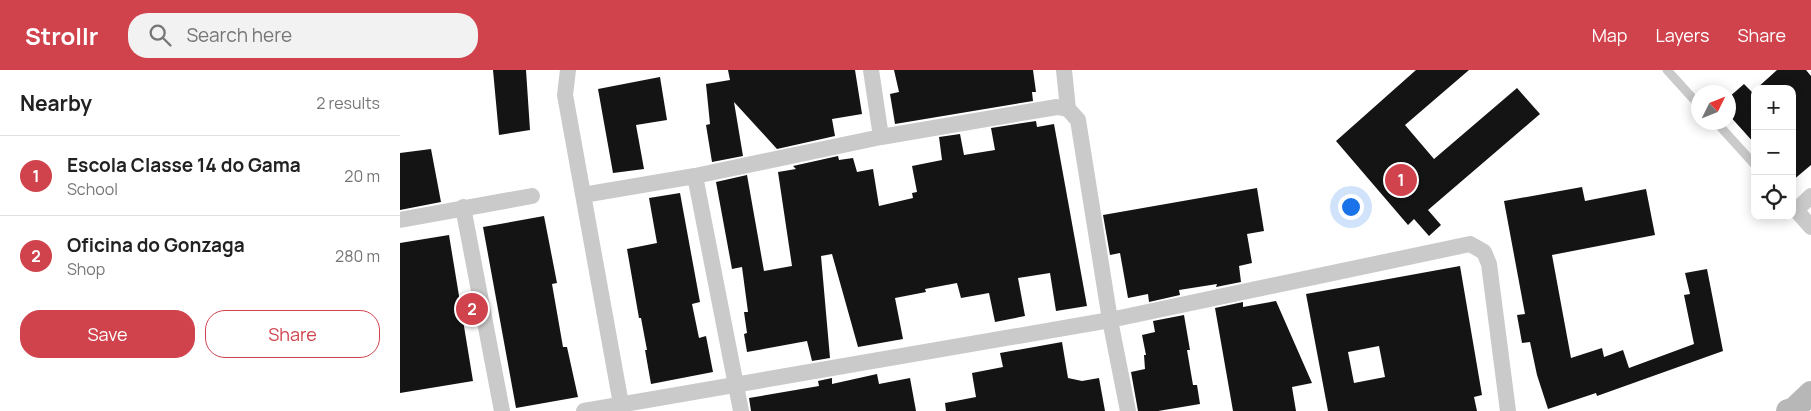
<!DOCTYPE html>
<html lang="en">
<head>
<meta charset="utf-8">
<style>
  :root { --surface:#fff; --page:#f2f2f2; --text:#222; --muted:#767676; --line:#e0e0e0; --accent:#d0434d }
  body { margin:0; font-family:Manrope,sans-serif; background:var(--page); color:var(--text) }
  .controls { position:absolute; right:15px; top:15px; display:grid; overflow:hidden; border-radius:10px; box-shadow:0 2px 12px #0003 }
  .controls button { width:45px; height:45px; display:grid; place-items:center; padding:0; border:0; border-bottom:1px solid var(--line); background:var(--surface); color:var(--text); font:25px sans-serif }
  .compass { position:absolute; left:1291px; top:15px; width:45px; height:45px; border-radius:50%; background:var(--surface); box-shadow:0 2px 12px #0003; rotate:47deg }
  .you { position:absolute; left:950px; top:136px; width:18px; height:18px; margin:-12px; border:4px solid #fff; border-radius:50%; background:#1a73e8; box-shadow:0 0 0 8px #1a73e833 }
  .badge { display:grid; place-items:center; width:32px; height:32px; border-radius:50%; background:var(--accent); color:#fff; font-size:16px; font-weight:700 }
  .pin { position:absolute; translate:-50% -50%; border:2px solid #fff; box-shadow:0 1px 5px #0006 }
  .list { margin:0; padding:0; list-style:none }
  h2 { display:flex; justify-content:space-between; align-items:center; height:65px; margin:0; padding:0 20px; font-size:21px }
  h2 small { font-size:16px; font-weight:400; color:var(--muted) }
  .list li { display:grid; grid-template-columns:32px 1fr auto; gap:15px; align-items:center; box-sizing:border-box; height:80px; padding:0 20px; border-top:1px solid var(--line) }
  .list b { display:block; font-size:19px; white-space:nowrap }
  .list p { margin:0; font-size:16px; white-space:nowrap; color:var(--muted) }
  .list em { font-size:16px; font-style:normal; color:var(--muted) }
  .actions { display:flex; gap:10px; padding:15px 20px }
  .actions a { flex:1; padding:11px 0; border:1px solid var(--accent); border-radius:20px; text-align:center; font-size:18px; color:var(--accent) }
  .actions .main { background:var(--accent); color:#fff }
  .icon { flex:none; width:28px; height:28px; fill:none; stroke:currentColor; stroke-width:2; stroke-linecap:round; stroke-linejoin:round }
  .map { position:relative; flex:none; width:1411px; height:341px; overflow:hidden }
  header { display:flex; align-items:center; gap:30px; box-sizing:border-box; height:70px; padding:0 25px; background:var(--accent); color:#fff }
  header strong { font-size:24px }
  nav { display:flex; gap:28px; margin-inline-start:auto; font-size:18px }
  .search { width:350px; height:45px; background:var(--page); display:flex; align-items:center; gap:12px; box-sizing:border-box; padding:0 18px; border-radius:20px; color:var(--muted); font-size:19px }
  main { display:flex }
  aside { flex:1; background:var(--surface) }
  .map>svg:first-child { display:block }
</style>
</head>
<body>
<header>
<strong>Strollr</strong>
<div class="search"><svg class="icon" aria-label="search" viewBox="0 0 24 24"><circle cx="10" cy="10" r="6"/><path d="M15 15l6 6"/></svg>Search here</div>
<nav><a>Map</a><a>Layers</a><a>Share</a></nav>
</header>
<main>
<aside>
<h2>Nearby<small>2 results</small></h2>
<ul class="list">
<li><span class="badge">1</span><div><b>Escola Classe 14 do Gama</b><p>School</p></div><em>20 m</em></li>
<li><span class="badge">2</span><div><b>Oficina do Gonzaga</b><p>Shop</p></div><em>280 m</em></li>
</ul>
<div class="actions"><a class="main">Save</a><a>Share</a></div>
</aside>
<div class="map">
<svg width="1411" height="341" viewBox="0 0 1411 341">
  <rect width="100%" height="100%" fill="#fff"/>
  <path fill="#141414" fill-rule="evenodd" d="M93,0H126L130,60L99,65Z
    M328,0H455L462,44L432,49L435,66L377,79L334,32L343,86L312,92L306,55L310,54L306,14L330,10Z
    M494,0H633L636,22H632L633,31L495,54L490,24L499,22Z
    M1016,0H1069L1005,55L1034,89L1117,18L1140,44L1028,140L1041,155L1029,166L1014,149L1008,155L936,71Z
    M1377,0H1406L1411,6V95L1392,111V19H1356Z
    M260,7L267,50L236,55L244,99L213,103L198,19Z
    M1344,14L1355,25V74L1328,44V28Z
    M636,51L637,57L654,54L687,236L656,241L650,203L618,208L625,246L595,252L589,223L561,228L557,213L525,219L526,222L495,228L503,269L458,277L432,184L421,186L430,288L412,291L407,271L347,282L344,264L347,263L344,242H348L342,197L332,199L316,112L347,105L364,201L392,196L378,102L396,99L393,96L438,86L439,90L453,88L457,102L473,99L479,136L513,128L512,123L517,122L512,96L542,90L539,67L560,64L564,85L595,80L591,58Z
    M31,79L41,132L0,140V83Z
    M1182,117L1185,131L1246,119L1255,165L1152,185L1171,288L1202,278L1204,287L1223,280L1229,298L1294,274L1284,225L1290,224L1285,203L1307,199L1323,281L1197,326L1196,323L1148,339L1137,305L1130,272L1122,273L1117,245L1125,244L1104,131Z
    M857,118L864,161L847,164L852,193L839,196L841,212L816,217L817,214L779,220L780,225L749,232L748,224L728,228L720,183L710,185L703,145Z
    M280,123L300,232L292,234L299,268L306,266L313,302L251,314L245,280H247L241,248H239L227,179L257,173L249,128Z
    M144,146L157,213L152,214L163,277H167L178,327L116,338L83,157Z
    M49,165L73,311L0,323V173Z
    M1060,196L1082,325L1074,327L1077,341H928L906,224ZM979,276L985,307L954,313L948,282Z
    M876,231L912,313L892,317L896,341H833L815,238L843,232V237Z
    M784,245L790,280H787L793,315H797L800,334L758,341H738L731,302L745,299L744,285H746L742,265L755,262L753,251Z
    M662,272L668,308L682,311L699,308L705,341H546L545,333L576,327L572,303L603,297L600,283Z
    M477,304L479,314L510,308L516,341H351L349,328L419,316L418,311L432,308V314Z"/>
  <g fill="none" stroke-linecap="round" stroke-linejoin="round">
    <path stroke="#cacaca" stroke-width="9" d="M1267,0L1298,34
      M1316,52L1355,95"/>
    <path stroke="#cacaca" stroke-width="16" d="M168,0L165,25L221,334
      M471,0L481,67
      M664,0L668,39L678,50L710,250L728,341
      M295,106L341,341
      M183,125L295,106L481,67L657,37L668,39
      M1411,126L1396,140L1411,157
      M63,137L102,341
      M0,150L132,126
      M184,341L710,250L1070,174L1084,182L1089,194L1108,341"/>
    <path stroke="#b7b7b7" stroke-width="24" d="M1388,341L1393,340L1411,323"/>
  </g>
</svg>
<div class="controls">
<button>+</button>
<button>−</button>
<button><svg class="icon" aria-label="locate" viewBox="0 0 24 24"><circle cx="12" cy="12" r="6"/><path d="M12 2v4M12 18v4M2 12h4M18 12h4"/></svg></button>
</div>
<svg class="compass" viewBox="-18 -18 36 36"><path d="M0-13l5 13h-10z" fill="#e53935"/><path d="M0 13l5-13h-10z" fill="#767676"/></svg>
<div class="you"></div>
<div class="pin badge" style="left:1001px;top:110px">1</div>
<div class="pin badge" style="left:72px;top:239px">2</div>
</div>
</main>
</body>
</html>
